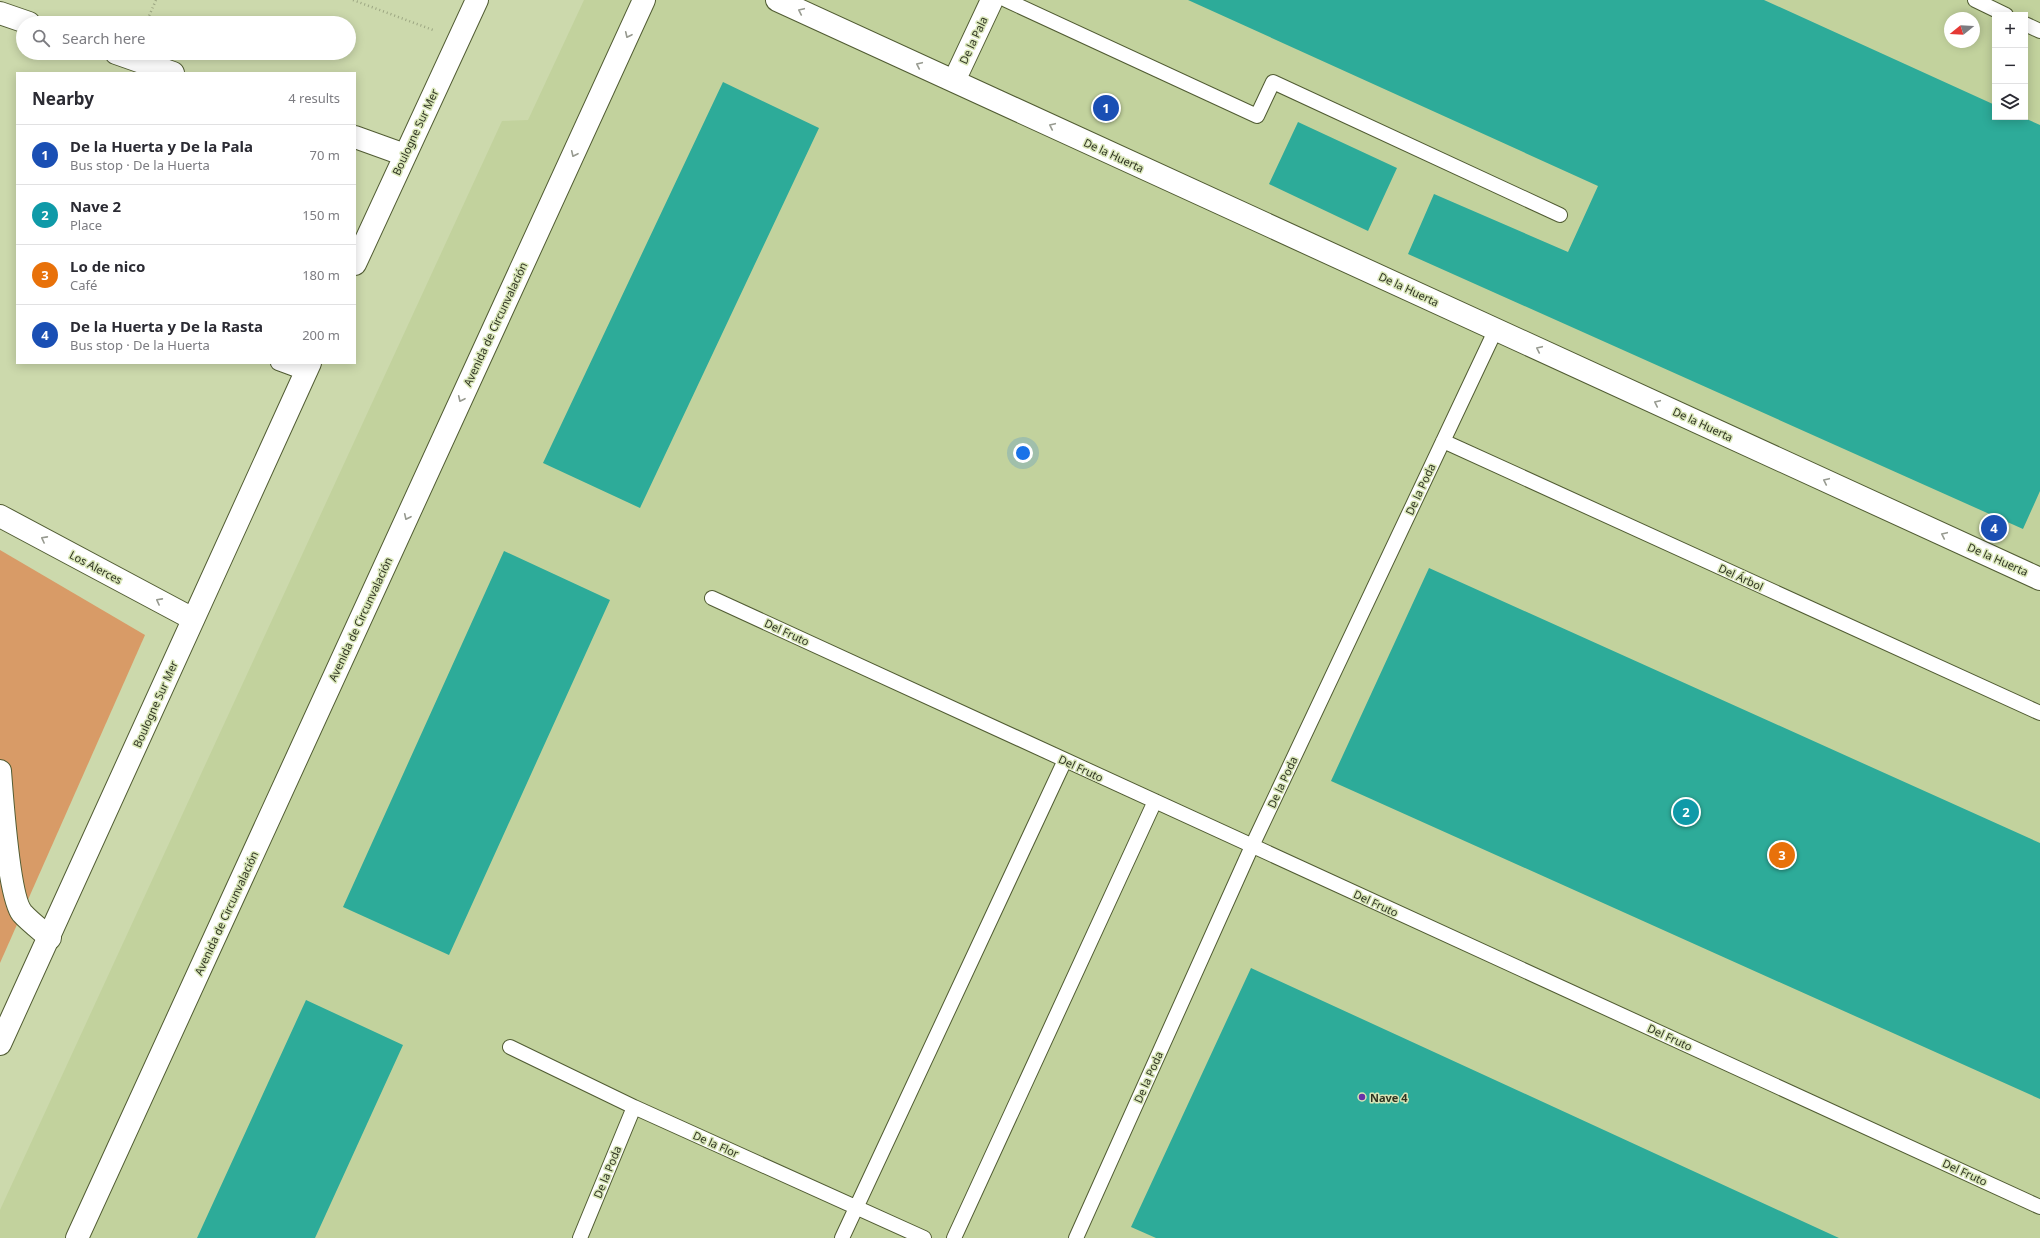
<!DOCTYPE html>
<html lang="en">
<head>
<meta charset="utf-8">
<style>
  :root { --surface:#fff; --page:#f2f2f3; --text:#2b2b33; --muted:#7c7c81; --line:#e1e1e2; --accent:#2563eb }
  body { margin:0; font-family:"Noto Sans",sans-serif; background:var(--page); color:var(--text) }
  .controls { position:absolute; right:12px; top:12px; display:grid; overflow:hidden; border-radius:0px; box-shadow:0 2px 10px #0003 }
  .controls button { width:36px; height:36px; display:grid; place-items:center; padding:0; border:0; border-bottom:1px solid var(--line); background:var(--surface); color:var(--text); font:20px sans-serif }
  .compass { position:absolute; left:1944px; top:12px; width:36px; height:36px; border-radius:50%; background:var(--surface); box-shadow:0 2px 10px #0003; rotate:252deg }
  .you { position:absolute; left:1023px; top:453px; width:14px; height:14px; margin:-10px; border:3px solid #fff; border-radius:50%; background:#1a73e8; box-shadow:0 0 0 6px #1a73e833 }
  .badge { display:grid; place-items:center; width:26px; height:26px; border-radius:50%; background:var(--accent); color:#fff; font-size:13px; font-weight:700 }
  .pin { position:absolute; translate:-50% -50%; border:2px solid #fff; box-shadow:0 1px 4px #0006 }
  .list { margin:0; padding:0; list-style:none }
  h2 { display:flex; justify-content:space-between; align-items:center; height:52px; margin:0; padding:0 16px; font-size:17px }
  h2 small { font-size:13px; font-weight:400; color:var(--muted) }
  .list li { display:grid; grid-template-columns:26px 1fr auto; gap:12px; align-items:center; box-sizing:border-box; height:60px; padding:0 16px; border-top:1px solid var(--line) }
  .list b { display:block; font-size:15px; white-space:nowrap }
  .list p { margin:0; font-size:13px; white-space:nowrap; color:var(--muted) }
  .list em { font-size:13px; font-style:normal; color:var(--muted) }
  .icon { flex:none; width:22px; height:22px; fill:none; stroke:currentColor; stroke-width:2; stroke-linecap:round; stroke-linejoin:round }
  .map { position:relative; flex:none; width:2040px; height:1238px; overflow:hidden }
  .search { position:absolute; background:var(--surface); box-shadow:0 2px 10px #0003; left:16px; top:16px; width:340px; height:44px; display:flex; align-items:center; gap:10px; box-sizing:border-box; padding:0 14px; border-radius:22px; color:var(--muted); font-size:15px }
  .panel { position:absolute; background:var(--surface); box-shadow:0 2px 10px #0003; left:16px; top:72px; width:340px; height:292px; border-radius:0px }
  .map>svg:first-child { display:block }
</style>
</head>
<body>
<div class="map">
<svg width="2040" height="1238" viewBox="0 0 2040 1238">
  <rect width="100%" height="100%" fill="#ccd9ac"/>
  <path fill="#c2d29d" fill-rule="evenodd" d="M584,0H2040V1238H0V1210L502,121L528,120ZM1995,15H2025V117H1995ZM1950,18H1974V42H1950Z"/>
  <path fill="#d89b67" d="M0,550L145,635L0,963Z"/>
  <path fill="#2dab99" d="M1188,0H1764L1995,105V117H2022L2040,125V491L2023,529L1408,254L1434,194L1568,252L1598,186Z
    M723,82L819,128L640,508L543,463Z
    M1298,122L1397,168L1368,231L1269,184Z
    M504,551L610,600L449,955L343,907Z
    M1429,568L2040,843V1099L1331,781Z
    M1251,968L1839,1238H1156L1131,1227Z
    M306,1000L403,1045L315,1238H197Z"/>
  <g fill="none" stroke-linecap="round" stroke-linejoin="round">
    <defs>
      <path id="lane" d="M1006,0L1257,116L1273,82L1560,215
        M1975,0L2006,15
        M2025,24L2040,31
        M278,363L305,373
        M1443,441L2040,713
        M712,598L2040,1207
        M510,1047L634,1107L924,1238
        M580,1238L634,1107
        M842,1238L1065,760
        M954,1238L1155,801
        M1076,1238L1252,846L1496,329"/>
      <path id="street" d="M0,516L193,619
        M0,771C2,797 9,897 22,913C30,922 41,930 50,938"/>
      <path id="secondary" d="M777,0L2040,579
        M0,13L29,23
        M116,53L173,73
        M954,81L992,0
        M355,137L405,155
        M355,264L477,0
        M0,1044L310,363
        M77,1238L644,0"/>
    </defs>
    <use href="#lane" stroke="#515c33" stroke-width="16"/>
    <use href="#street" stroke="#515c33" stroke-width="24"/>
    <use href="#secondary" stroke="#515c33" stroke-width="24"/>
    <path stroke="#9ca682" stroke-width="2.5" stroke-dasharray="1 3" stroke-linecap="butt" d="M353,0L433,30
      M146,23L156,0"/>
    <use href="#lane" stroke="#fff" stroke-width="14"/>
    <use href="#street" stroke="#fff" stroke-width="22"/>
    <use href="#secondary" stroke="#fff" stroke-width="22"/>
  </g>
  <defs><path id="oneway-chevron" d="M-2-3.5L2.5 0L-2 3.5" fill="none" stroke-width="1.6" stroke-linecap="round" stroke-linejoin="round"/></defs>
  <g stroke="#979a90">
    <use href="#oneway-chevron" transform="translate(801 11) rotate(-155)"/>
    <use href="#oneway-chevron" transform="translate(628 35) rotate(115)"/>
    <use href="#oneway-chevron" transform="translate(919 65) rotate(-155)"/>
    <use href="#oneway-chevron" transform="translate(1052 126) rotate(-155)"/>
    <use href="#oneway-chevron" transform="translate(574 154) rotate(115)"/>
    <use href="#oneway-chevron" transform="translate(1539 349) rotate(-155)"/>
    <use href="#oneway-chevron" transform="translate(461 399) rotate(115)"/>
    <use href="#oneway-chevron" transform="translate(1657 403) rotate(-155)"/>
    <use href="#oneway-chevron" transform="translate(1826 481) rotate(-155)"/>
    <use href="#oneway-chevron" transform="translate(407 517) rotate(115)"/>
    <use href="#oneway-chevron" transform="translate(1944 535) rotate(-155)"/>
    <use href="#oneway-chevron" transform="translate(44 539) rotate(-152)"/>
    <use href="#oneway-chevron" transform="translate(159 601) rotate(-152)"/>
  </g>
  <circle fill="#6931a7" stroke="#d9e6b8" stroke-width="1.5" cx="1362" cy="1097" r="4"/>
  <g text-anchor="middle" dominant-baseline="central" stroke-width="3" stroke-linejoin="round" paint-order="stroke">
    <g font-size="11" fill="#2f3422" stroke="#d9e6b8">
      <text transform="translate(973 40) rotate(-65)">De la Pala</text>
      <text transform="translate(415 132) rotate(-65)">Boulogne Sur Mer</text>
      <text transform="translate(1114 155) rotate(25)">De la Huerta</text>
      <text transform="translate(1409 289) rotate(25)">De la Huerta</text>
      <text transform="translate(495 324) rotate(-65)">Avenida de Circunvalación</text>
      <text transform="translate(1703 424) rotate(25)">De la Huerta</text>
      <text transform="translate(1420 489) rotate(-65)">De la Poda</text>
      <text transform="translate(1998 559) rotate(24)">De la Huerta</text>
      <text transform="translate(96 567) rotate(28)">Los Alerces</text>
      <text transform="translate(1741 577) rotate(25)">Del Árbol</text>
      <text transform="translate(360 619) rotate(-65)">Avenida de Circunvalación</text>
      <text transform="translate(787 632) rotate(25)">Del Fruto</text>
      <text transform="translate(155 704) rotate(-66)">Boulogne Sur Mer</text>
      <text transform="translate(1081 768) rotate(25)">Del Fruto</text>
      <text transform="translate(1282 782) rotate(-65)">De la Poda</text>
      <text transform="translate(1376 903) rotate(25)">Del Fruto</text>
      <text transform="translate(226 913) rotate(-65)">Avenida de Circunvalación</text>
      <text transform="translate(1670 1037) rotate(25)">Del Fruto</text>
      <text transform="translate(1148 1077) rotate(-66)">De la Poda</text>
      <text transform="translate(716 1144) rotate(24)">De la Flor</text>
      <text transform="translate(607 1172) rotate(-68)">De la Poda</text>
      <text transform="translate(1965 1172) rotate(25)">Del Fruto</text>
    </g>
    <g font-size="11" font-weight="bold" fill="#2f3422" stroke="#d9e6b8" text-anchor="start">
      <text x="1370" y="1097">Nave 4</text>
    </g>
  </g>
</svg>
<div class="controls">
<button>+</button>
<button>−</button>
<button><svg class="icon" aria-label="layers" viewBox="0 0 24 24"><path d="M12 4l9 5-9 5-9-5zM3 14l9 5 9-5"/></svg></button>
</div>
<svg class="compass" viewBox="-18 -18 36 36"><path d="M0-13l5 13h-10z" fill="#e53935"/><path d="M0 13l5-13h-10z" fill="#7c7c81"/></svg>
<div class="you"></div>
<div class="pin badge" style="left:1106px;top:108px;background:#1a4fb4">1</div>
<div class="pin badge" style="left:1686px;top:812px;background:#0f9aa8">2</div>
<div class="pin badge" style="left:1782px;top:855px;background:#e8710a">3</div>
<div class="pin badge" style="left:1994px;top:528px;background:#1a4fb4">4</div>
<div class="search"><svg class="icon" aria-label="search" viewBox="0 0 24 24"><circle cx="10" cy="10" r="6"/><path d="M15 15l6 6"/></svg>Search here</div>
<section class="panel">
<h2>Nearby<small>4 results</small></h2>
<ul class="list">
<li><span class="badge" style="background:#1a4fb4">1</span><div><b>De la Huerta y De la Pala</b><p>Bus stop · De la Huerta</p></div><em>70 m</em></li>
<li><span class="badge" style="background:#0f9aa8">2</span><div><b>Nave 2</b><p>Place</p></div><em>150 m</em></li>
<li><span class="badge" style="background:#e8710a">3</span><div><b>Lo de nico</b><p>Café</p></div><em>180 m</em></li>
<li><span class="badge" style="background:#1a4fb4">4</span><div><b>De la Huerta y De la Rasta</b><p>Bus stop · De la Huerta</p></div><em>200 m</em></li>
</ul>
</section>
</div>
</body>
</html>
